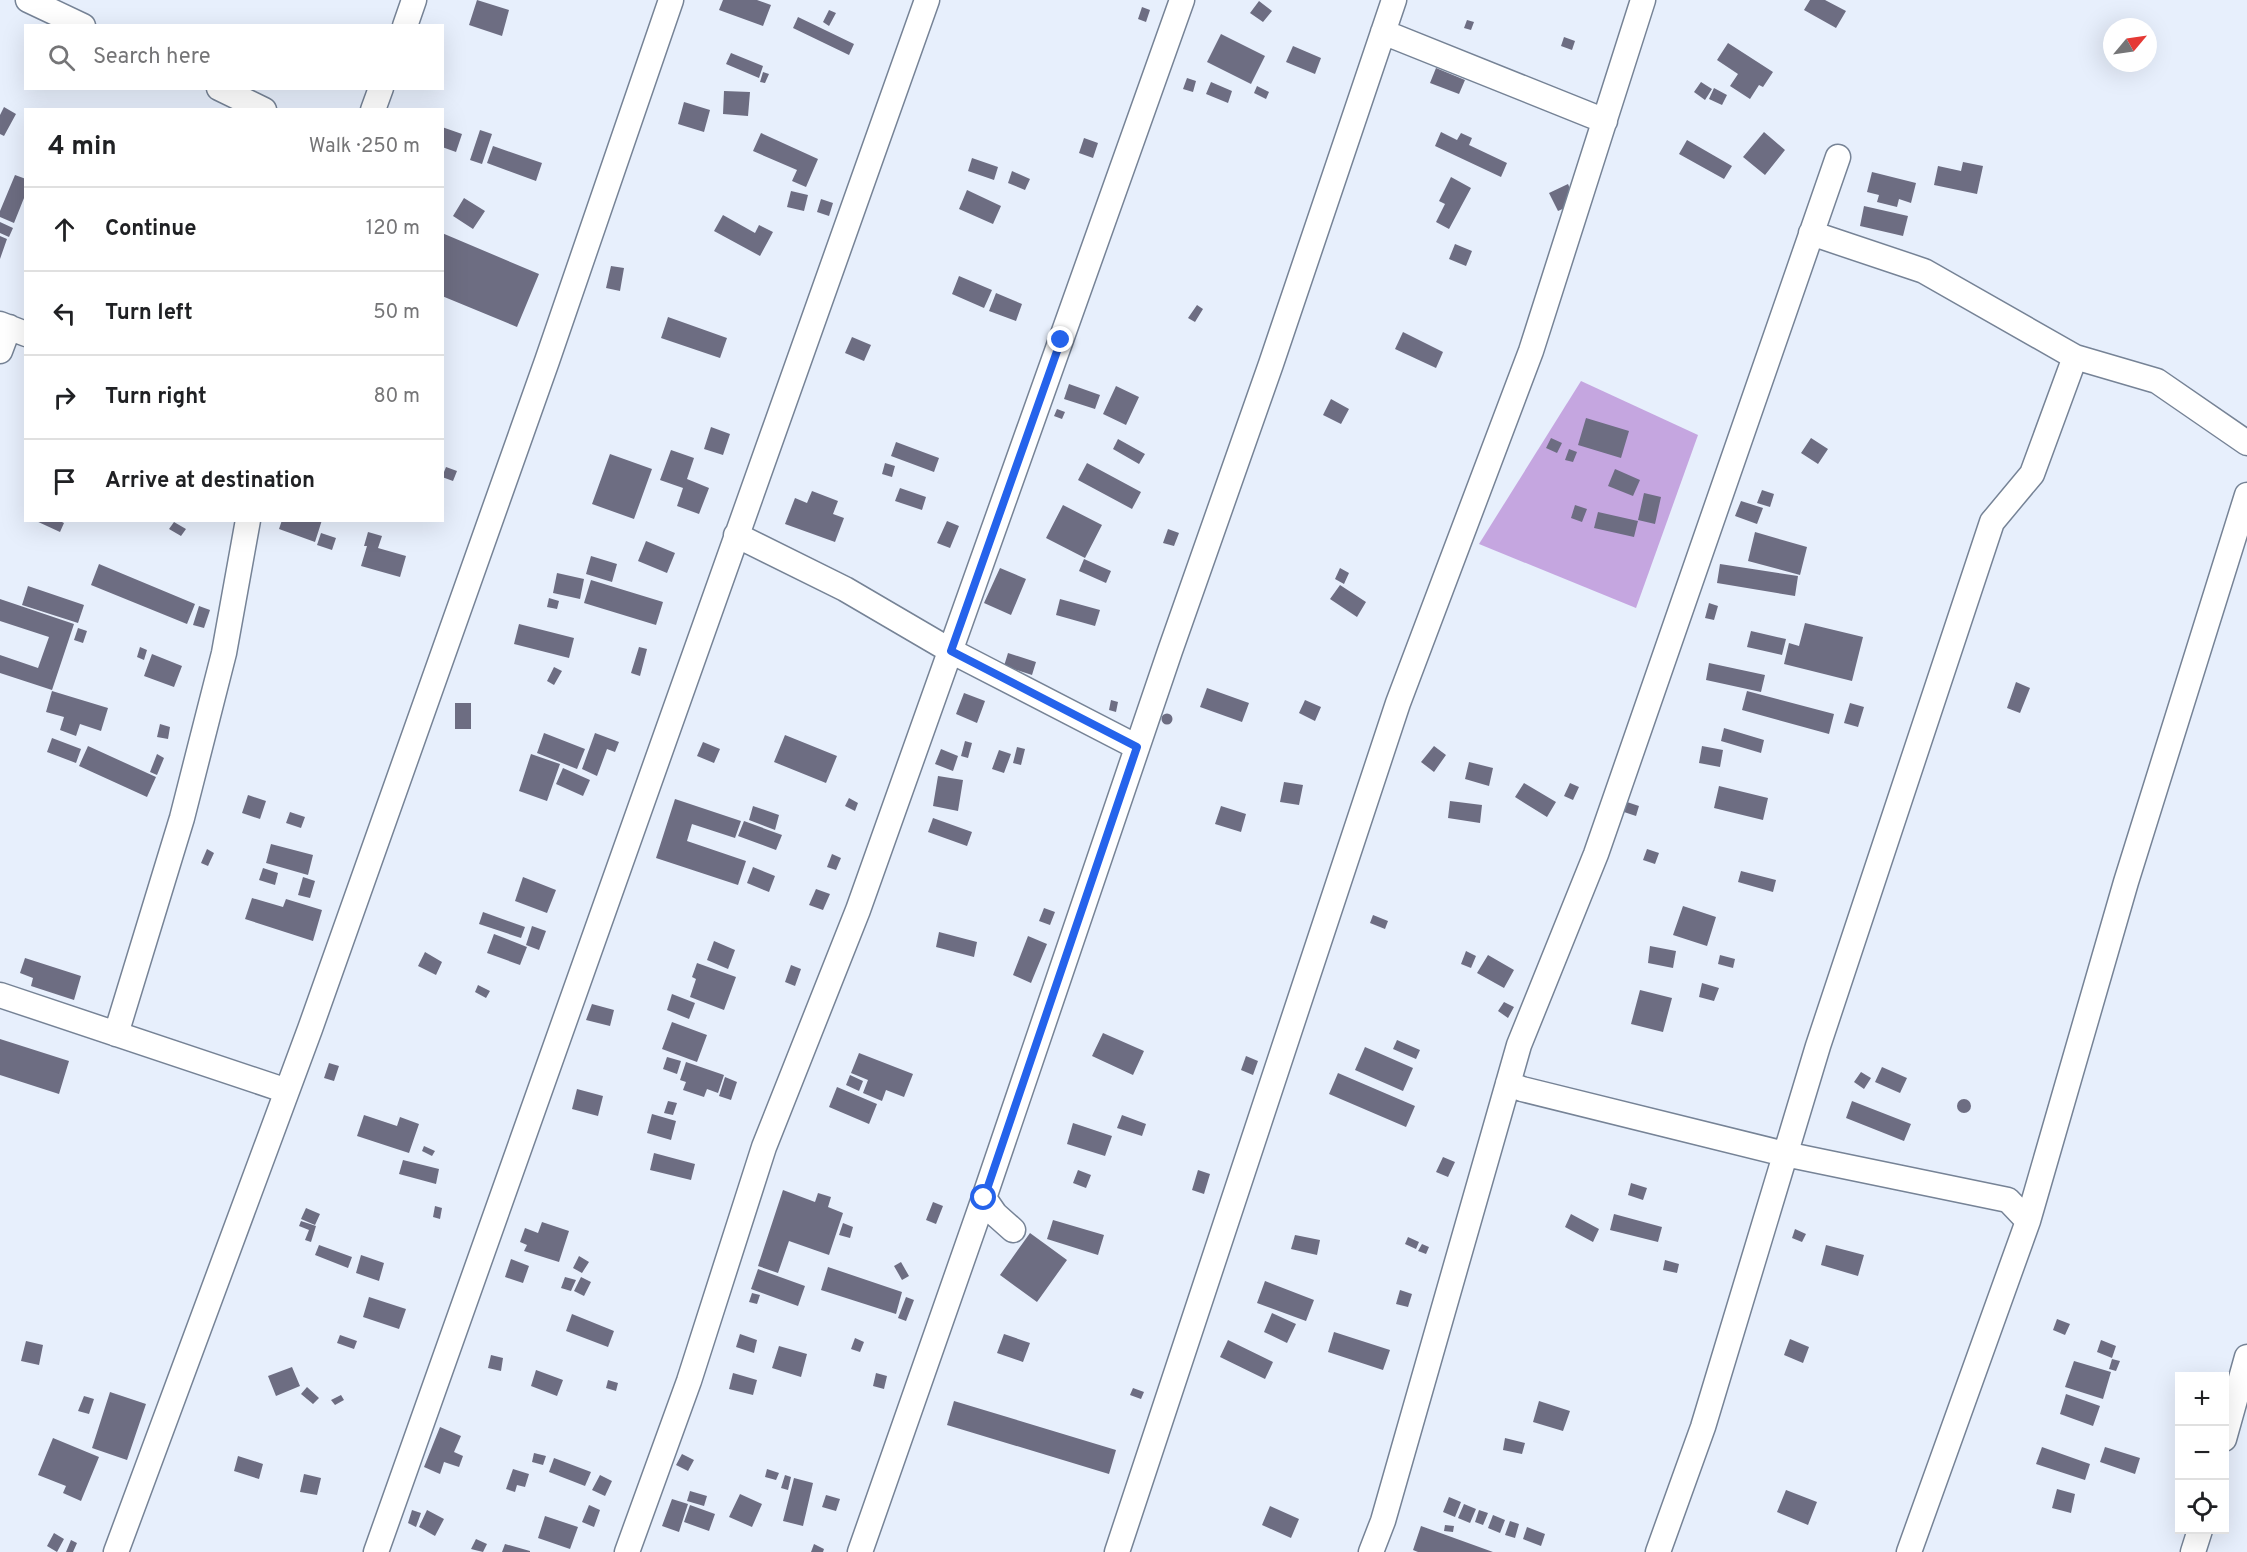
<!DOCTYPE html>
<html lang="en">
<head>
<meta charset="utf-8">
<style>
  :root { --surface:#fff; --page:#f6f6f6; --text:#202124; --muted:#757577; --line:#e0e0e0 }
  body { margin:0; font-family:Overpass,sans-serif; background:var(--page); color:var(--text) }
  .controls { position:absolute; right:18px; bottom:18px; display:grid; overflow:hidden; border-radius:0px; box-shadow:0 6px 24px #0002 }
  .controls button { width:54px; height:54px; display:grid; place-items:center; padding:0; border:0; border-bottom:2px solid var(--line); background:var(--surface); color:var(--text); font:30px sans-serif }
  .compass { position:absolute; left:2103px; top:18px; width:54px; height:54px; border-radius:50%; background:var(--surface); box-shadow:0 6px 24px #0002; rotate:61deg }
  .stop { position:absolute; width:18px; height:18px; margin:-14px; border:4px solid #2563eb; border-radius:50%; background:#fff }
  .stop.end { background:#2563eb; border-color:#fff; box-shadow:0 2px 6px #0008 }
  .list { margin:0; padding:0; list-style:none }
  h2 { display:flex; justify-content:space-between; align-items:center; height:78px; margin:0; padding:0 24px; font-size:26px }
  h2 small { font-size:20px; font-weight:400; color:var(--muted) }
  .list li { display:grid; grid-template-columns:39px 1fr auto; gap:18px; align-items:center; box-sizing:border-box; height:84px; padding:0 24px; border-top:2px solid var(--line) }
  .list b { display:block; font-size:22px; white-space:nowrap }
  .list em { font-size:20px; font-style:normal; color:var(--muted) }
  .icon { flex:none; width:33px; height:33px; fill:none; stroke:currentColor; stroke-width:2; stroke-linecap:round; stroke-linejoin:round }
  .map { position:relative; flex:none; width:2247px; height:1552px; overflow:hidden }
  .search { position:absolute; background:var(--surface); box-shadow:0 6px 24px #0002; left:24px; top:24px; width:420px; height:66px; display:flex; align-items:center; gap:15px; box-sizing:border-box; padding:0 21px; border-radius:0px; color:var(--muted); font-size:22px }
  .panel { position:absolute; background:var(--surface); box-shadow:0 6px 24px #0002; left:24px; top:108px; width:420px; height:414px; border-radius:0px }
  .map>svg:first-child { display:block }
</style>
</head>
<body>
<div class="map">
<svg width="2247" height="1552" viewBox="0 0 2247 1552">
  <rect width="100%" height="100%" fill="#e7effc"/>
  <path fill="#c5a6e0" d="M1581,381L1698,435L1636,608L1479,544Z"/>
  <path fill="#6d6d82" d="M477,0L509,10L502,36L469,25Z
    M723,0H757L771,5L763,26L719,10Z
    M1810,0H1825L1846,11L1836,28L1804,10Z
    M1259,1L1272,11L1263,22L1250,13Z
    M1142,7L1150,10L1146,22L1138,19Z
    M829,10L836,13L829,26L823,22Z
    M798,17L854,44L849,55L793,28Z
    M1467,20L1474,22L1471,30L1464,28Z
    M1221,34L1265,56L1251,84L1207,62Z
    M1564,37L1575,41L1572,50L1561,46Z
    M1728,43L1773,72L1763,87L1759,85L1750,99L1730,86L1738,74L1717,60Z
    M1293,46L1321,58L1315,74L1286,62Z
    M731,53L763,66L759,78L726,64Z
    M1436,68L1465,80L1459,94L1430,83Z
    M763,72L769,74L765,83L760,82Z
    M1187,78L1196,81L1193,92L1183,89Z
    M1211,82L1232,91L1228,103L1206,94Z
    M1701,82L1712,89L1705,100L1694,92Z
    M1257,86L1269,92L1266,99L1254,93Z
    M1714,88L1727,95L1722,105L1709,99Z
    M724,91L750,92L748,116L723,114Z
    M684,102L710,110L704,132L678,124Z
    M4,107L16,114L4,136L0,134V115Z
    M442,127L462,134L456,152L442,147Z
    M480,130L492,134L482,164L470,160Z
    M1441,132L1457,140L1461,133L1472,138L1469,145L1507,163L1501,177L1435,146Z
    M1764,132L1785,150L1765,175L1743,157Z
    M761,133L818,159L806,187L792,181L797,170L753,151Z
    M1084,138L1098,143L1093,158L1079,153Z
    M1687,140L1732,166L1724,179L1679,154Z
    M493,146L542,163L536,181L487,163Z
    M972,158L998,167L994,180L968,171Z
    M1963,162L1983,166L1977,194L1934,185L1938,166L1961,171Z
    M1012,171L1030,179L1025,190L1008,183Z
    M1872,172L1916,183L1911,203L1899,199L1897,207L1877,202L1879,195L1867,192Z
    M15,175L26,179V193L14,223L0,217V211Z
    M1451,177L1471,188L1449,229L1436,222L1445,204L1439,201Z
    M1568,184L1576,203L1558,211L1549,193Z
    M967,190L1001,206L993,224L959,209Z
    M791,191L808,195L804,211L787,207Z
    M464,198L485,211L473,229L453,216Z
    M821,199L833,203L829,216L817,212Z
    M1864,206L1908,216L1903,236L1860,226Z
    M723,215L755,233L759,225L773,232L760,256L714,231Z
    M0,222L13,228L9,237L0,233Z
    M442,233L539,274L517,327L442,296Z
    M0,236L7,239L0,259Z
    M1455,244L1472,251L1466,266L1449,259Z
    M611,266L624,268L620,291L606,288Z
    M959,276L992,290L984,308L952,294Z
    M996,293L1022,304L1016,321L989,311Z
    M1197,305L1203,309L1195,322L1188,318Z
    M668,317L727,338L720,358L661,338Z
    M1403,332L1443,352L1436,368L1395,349Z
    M852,337L871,345L864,361L845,353Z
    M1069,384L1100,395L1095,409L1064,399Z
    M1116,386L1139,397L1126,425L1103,414Z
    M1331,399L1349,409L1341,424L1323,415Z
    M1057,409L1065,412L1062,419L1054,416Z
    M1586,418L1629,431L1621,458L1578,445Z
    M711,427L730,434L723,455L704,449Z
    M1551,438L1562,443L1557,453L1546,448Z
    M1811,438L1828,449L1818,464L1801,453Z
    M1118,439L1145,454L1139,464L1113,449Z
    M896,442L939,458L934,472L891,456Z
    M1569,449L1577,452L1573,462L1565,460Z
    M671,450L694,458L687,479L709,488L699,514L677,506L683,488L660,480Z
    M610,454L652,469L634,519L592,504Z
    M885,463L895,466L892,477L882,474Z
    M1087,463L1141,492L1132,509L1078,480Z
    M446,467L457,471L453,481L442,477Z
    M1615,469L1640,480L1633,496L1608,486Z
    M900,488L926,497L922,510L895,501Z
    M1762,490L1774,494L1770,507L1757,503Z
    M812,491L838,501L833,514L844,518L835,542L785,524L795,498L807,503Z
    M1644,493L1661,497L1655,524L1638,520Z
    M1741,501L1763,508L1757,524L1735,516Z
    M1063,505L1102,525L1085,558L1046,538Z
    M1575,505L1587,509L1582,522L1571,518Z
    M1598,512L1638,521L1634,537L1594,528Z
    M34,520H58L64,523L60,532Z
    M282,520H322L315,542L279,529Z
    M947,521L959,526L950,548L937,543Z
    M174,522L186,529L181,536L169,529Z
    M1168,529L1179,533L1174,546L1163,543Z
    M368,532L382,536L378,548L406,556L400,577L361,566L367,546H364Z
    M1755,532L1807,547L1800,575L1748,561Z
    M321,533L336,538L332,550L317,545Z
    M646,541L675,553L667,573L638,561Z
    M591,556L617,564L612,582L586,574Z
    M1084,559L1111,571L1106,583L1079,571Z
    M99,564L195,604L187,624L91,585Z
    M1720,564L1798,576L1795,596L1717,583Z
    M1000,568L1026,579L1011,615L984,603Z
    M1340,568L1349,573L1344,584L1335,579Z
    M557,573L584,579L580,599L553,593Z
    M591,580L663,602L656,625L584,603Z
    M1340,585L1366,602L1357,617L1330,599Z
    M28,586L84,605L78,623L22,605Z
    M549,598L559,601L557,609L547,607Z
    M0,599L74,624L52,690L0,673V655L38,668L49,637L0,621Z
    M1060,599L1100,610L1095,626L1056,615Z
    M1709,603L1718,606L1714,620L1705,618Z
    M199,606L210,610L204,628L193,625Z
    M1805,623L1863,637L1852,681L1784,664L1789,643L1799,646Z
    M519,624L574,638L569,658L514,644Z
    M78,628L87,631L83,643L74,640Z
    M1751,631L1786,639L1782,655L1747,647Z
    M140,647L147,650L144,660L137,657Z
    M639,647L647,649L640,676L631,673Z
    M1008,653L1036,662L1032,675L1004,666Z
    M152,654L182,666L174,687L144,676Z
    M1709,663L1765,675L1761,692L1706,680Z
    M554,667L562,671L554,685L547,681Z
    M2016,682L2030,688L2020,713L2007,708Z
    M1207,688L1249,703L1242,722L1200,707Z
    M52,691L108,708L101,731L80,724L76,736L60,730L64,717L46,712Z
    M1747,691L1834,714L1829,734L1742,710Z
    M964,693L985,701L977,723L956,714Z
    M1111,700L1118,702L1116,712L1109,710Z
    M1305,700L1321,707L1315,721L1299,713Z
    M455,703H471V729H455Z
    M1850,703L1864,707L1858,727L1844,723Z
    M1161.5 719a5.5 5.5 0 1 1 11 0a5.5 5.5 0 1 1-11 0Z
    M160,724L170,727L168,739L157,737Z
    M1724,728L1764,740L1761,753L1721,741Z
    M544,733L585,749L577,769L537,753Z
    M595,733L619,742L615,752L607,749L597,776L582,769Z
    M785,735L837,756L826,783L774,762Z
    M52,738L81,749L76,763L47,752Z
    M965,741L972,743L968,758L961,756Z
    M703,742L720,749L714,763L697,756Z
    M88,746L156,777L147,797L79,766Z
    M1434,746L1446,755L1434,772L1421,762Z
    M1702,746L1723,750L1720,767L1699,763Z
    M1017,747L1025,749L1021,765L1013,763Z
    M941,749L958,756L953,771L935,764Z
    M999,750L1011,754L1004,773L992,769Z
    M157,754L164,758L157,775L150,772Z
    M531,754L560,764L547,801L519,791Z
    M1469,762L1493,768L1489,786L1465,779Z
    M563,768L590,780L583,796L556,784Z
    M938,776L963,780L958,811L933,806Z
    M1284,782L1303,785L1299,805L1280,802Z
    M1524,783L1556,802L1547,817L1515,797Z
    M1570,783L1579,787L1573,800L1564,796Z
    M1719,786L1768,798L1763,820L1714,808Z
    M248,795L266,801L260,819L242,813Z
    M849,798L858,803L855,811L845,806Z
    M675,799L741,821L735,838L692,824L687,841L746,861L738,885L656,858Z
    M1450,801L1482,805L1480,823L1448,818Z
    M1627,802L1639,806L1636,816L1624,812Z
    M753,806L779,815L775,830L749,820Z
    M1221,806L1246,814L1241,832L1215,824Z
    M290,812L305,817L301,828L286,823Z
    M933,818L972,832L967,846L928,832Z
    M744,821L782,835L776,850L738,836Z
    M271,844L313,855L308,875L266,863Z
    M207,849L214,853L208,866L201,863Z
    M1647,849L1659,853L1655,864L1643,860Z
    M832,854L841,858L836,870L827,867Z
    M753,867L775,876L769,892L747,883Z
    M263,868L278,873L275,885L259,880Z
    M1741,871L1776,880L1773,892L1738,882Z
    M303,877L315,881L310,898L298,895Z
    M523,877L556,890L547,913L515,901Z
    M816,889L830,894L823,910L809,905Z
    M252,898L283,907L286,899L322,910L313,941L245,919Z
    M1683,906L1716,917L1707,946L1673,935Z
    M1044,908L1055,912L1050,925L1039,921Z
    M483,912L525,927L521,938L479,924Z
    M1373,915L1388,921L1385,929L1370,923Z
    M532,926L546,931L539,950L526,945Z
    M939,932L977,942L974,957L936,947Z
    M494,934L527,947L520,965L487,953Z
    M1028,936L1047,944L1031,983L1013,975Z
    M714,941L735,950L728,969L707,960Z
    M1650,946L1676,951L1673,968L1648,963Z
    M1466,951L1476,956L1471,968L1461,964Z
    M425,952L442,962L436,975L418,966Z
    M1488,955L1514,970L1504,988L1477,973Z
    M1720,955L1735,959L1733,968L1718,964Z
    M25,958L81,976L74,1000L31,986L33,978L20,973Z
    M697,963L736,977L724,1010L690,997L696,979L692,977Z
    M791,965L801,969L795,986L785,982Z
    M1702,983L1719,988L1714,1001L1699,997Z
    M478,985L490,991L486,998L475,992Z
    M1640,990L1672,998L1663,1032L1631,1024Z
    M672,994L695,1003L689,1019L667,1010Z
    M1504,1002L1514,1007L1508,1018L1498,1011Z
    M592,1004L614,1010L610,1026L586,1020Z
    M672,1022L707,1035L697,1062L662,1049Z
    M1103,1033L1144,1051L1133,1075L1092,1056Z
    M0,1039L69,1061L59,1094L0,1075Z
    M1397,1040L1420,1050L1416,1059L1393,1049Z
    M1365,1047L1413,1068L1403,1091L1355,1070Z
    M859,1053L913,1074L904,1097L886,1090L882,1101L863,1093L868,1080L851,1073Z
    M1246,1056L1258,1061L1253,1075L1241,1070Z
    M667,1057L681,1061L677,1074L663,1069Z
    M686,1062L724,1075L718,1093L707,1089L704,1097L683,1090L686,1082L680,1080Z
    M329,1063L339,1066L334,1081L324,1078Z
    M1882,1067L1907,1078L1900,1093L1875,1082Z
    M1861,1072L1871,1078L1864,1089L1854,1082Z
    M1338,1073L1415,1106L1406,1127L1329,1094Z
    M850,1075L863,1081L859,1091L846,1085Z
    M725,1077L737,1082L731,1100L719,1096Z
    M837,1087L877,1104L869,1124L829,1107Z
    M577,1089L603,1096L598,1116L572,1109Z
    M1957 1106a7 7 0 1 1 14 0a7 7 0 1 1-14 0Z
    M668,1101L677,1103L673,1115L664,1113Z
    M1852,1101L1911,1124L1904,1141L1846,1118Z
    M652,1114L676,1121L671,1140L647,1133Z
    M364,1115L397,1126L400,1117L419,1124L409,1153L357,1136Z
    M1122,1115L1146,1124L1142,1136L1117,1128Z
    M1073,1123L1112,1136L1105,1156L1067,1144Z
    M424,1146L435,1151L432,1156L422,1151Z
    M654,1153L695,1164L691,1180L650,1170Z
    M1443,1157L1455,1162L1448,1177L1436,1172Z
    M403,1160L439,1169L436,1184L399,1174Z
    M1078,1170L1091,1175L1086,1188L1073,1183Z
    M1198,1170L1210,1174L1204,1194L1192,1190Z
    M1631,1183L1647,1188L1643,1200L1628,1195Z
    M783,1190L815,1202L818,1193L831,1197L828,1207L843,1213L829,1255L789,1241L778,1273L758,1266Z
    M933,1202L943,1206L936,1224L926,1220Z
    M435,1206L442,1208L440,1219L433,1217Z
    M306,1208L320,1214L315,1225L301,1219Z
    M1571,1214L1599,1229L1593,1242L1565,1227Z
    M1614,1214L1662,1227L1658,1242L1610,1230Z
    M1053,1220L1104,1235L1098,1255L1047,1239Z
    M301,1221L316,1226L311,1242L305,1240L309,1230L299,1226Z
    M542,1222L569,1231L559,1262L524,1251L527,1245L520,1242L525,1228L538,1233Z
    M843,1223L853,1227L850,1238L839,1235Z
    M1795,1229L1806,1234L1802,1242L1792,1238Z
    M1030,1233L1067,1260L1037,1302L1000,1275Z
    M1295,1235L1320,1240L1317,1255L1291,1249Z
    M1408,1237L1419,1242L1416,1249L1405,1244Z
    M1422,1244L1429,1247L1426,1254L1418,1251Z
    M319,1245L352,1257L348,1268L315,1255Z
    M1826,1245L1864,1255L1858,1276L1821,1265Z
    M361,1255L384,1263L379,1281L356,1273Z
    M579,1256L589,1262L582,1273L573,1268Z
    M511,1259L529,1266L523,1283L505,1277Z
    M1665,1260L1679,1264L1677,1273L1663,1270Z
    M901,1262L909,1276L902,1280L894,1266Z
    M828,1267L902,1292L896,1314L821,1290Z
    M758,1269L805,1286L798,1306L751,1289Z
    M565,1277L576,1280L571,1291L561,1288Z
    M581,1277L591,1282L584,1296L574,1291Z
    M1265,1281L1314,1300L1306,1321L1257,1303Z
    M1400,1290L1412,1294L1408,1307L1396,1304Z
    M752,1293L760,1295L757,1304L749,1302Z
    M369,1297L406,1309L399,1329L363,1317Z
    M906,1297L914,1300L906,1321L898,1318Z
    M1272,1313L1296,1324L1287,1343L1264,1332Z
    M572,1314L614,1331L608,1347L566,1331Z
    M2057,1319L2070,1324L2065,1335L2053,1330Z
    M1334,1332L1390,1350L1383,1370L1328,1352Z
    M740,1334L757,1340L754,1353L736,1347Z
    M1004,1334L1030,1343L1023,1362L997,1353Z
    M340,1335L357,1341L354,1349L337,1343Z
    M855,1338L864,1342L860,1352L851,1349Z
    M1790,1339L1809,1347L1803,1363L1784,1355Z
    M1228,1340L1273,1362L1265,1379L1220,1357Z
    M2101,1340L2116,1346L2112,1358L2097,1352Z
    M26,1341L43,1345L39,1365L21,1361Z
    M779,1346L807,1354L801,1377L772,1368Z
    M491,1355L503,1358L501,1371L488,1368Z
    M2112,1359L2120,1361L2116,1371L2109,1369Z
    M2074,1361L2111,1372L2103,1399L2065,1387Z
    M292,1367L300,1386L276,1396L268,1376Z
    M536,1370L563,1380L557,1396L531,1386Z
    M733,1373L757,1380L753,1395L729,1389Z
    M876,1373L887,1376L884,1389L873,1386Z
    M608,1380L618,1383L616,1391L606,1388Z
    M307,1387L319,1398L313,1404L301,1394Z
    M1133,1388L1144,1392L1141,1399L1130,1395Z
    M110,1392L146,1404L127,1460L92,1448Z
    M2066,1394L2100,1406L2093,1426L2060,1414Z
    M341,1395L344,1400L335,1405L331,1400Z
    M84,1396L94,1399L89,1414L78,1411Z
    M954,1401L1116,1450L1109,1474L947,1425Z
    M1539,1401L1570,1411L1563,1431L1533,1422Z
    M440,1427L461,1436L454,1452L463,1456L459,1467L444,1462L440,1474L424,1467Z
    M53,1438L99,1457L81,1501L63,1493L66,1486L38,1475Z
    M1505,1438L1525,1443L1522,1454L1503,1450Z
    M2042,1447L2090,1464L2085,1480L2036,1464Z
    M2105,1447L2140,1458L2135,1474L2100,1462Z
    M534,1453L546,1456L543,1465L532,1462Z
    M682,1454L694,1460L688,1471L676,1465Z
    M238,1456L263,1464L259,1479L234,1471Z
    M554,1458L591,1472L585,1486L549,1472Z
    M513,1469L529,1474L525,1487L517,1485L515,1492L506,1489Z
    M767,1469L779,1473L776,1480L765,1477Z
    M304,1474L321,1478L317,1495L300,1492Z
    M600,1475L612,1481L605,1496L592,1490Z
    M785,1475L791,1477L788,1490L781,1488Z
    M794,1478L813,1483L803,1526L783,1521Z
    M2057,1489L2075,1494L2071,1513L2052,1508Z
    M1786,1490L1817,1502L1808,1525L1777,1512Z
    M690,1491L707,1496L704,1506L687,1501Z
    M740,1494L762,1504L752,1527L729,1517Z
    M826,1495L840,1499L836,1511L822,1507Z
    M1449,1497L1461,1502L1455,1517L1443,1512Z
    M672,1499L688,1504L679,1532L662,1526Z
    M1464,1504L1476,1509L1470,1523L1458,1518Z
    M589,1505L600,1510L594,1527L582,1522Z
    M690,1505L715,1514L709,1531L684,1522Z
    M1270,1506L1299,1519L1291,1538L1262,1525Z
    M412,1510L421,1513L416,1527L408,1523Z
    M427,1510L444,1519L435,1536L419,1527Z
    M1479,1510L1488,1513L1483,1525L1475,1522Z
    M1493,1515L1505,1520L1500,1533L1488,1528Z
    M545,1516L578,1527L570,1549L538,1538Z
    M1510,1521L1519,1524L1515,1538L1505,1535Z
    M1445,1525L1454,1526L1453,1532L1444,1531Z
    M1421,1526L1493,1552H1418L1413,1550Z
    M1527,1527L1545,1534L1541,1546L1523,1539Z
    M54,1533L64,1539L57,1552L47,1546Z
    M476,1539L487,1544L483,1552L471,1549Z
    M71,1540L77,1543L73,1552H66Z
    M505,1544L530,1551V1552H502Z
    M814,1544L824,1549L823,1552H811Z"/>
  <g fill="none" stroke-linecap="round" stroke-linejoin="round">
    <defs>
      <path id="minor" d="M28,0L83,26
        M405,26L414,0
        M1383,32L1605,121
        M219,88L264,110
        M373,110L381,88
        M1811,233L1924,271L2075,357L2157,381L2247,443
        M0,324L26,334
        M0,351L9,327
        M736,535L845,589L951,651L1137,747
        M0,995L287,1091
        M116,1034L182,818L224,653L248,520
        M1508,1083L1522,1089L1785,1154L2008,1200L2028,1221
        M984,1198L995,1214L1013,1230
        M2224,1439L2247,1357
        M116,1552L310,1029L547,361L671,0
        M376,1552L927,0
        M627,1552L689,1381L764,1147L858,910L1182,0
        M860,1552L984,1198L1170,651L1271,364L1394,0
        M1117,1552L1398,703L1531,351L1643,0
        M1371,1552L1383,1521L1519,1045L1596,854L1838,157
        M1658,1552L1703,1427L1818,1046L1992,522L2032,474L2075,357
        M1909,1552L2028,1221L2126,882L2247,495
        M2193,1552L2200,1530"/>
    </defs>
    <use href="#minor" stroke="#768396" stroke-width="27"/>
    <use href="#minor" stroke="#fff" stroke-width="24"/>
  </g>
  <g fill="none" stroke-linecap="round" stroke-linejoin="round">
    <path stroke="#2563eb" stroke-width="8" d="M984,1198L1137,747L951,651L1061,340"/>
  </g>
</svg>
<div class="controls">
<button>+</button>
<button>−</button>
<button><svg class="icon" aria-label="locate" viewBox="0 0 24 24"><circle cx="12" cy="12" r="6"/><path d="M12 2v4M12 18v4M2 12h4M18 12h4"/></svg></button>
</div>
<svg class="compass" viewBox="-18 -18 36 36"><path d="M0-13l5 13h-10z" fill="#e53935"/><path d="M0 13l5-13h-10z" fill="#757577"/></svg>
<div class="stop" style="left:984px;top:1198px"></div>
<div class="stop end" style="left:1061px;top:340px"></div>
<div class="search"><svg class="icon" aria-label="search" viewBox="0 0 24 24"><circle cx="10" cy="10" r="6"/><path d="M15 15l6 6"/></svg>Search here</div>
<section class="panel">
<h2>4 min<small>Walk · 250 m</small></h2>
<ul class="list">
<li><svg class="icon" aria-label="ahead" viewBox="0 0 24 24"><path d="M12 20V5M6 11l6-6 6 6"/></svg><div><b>Continue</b></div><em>120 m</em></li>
<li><svg class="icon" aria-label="left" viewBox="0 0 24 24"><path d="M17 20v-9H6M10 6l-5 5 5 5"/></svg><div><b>Turn left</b></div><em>50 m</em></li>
<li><svg class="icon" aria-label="right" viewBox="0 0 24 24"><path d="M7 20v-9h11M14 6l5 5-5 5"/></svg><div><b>Turn right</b></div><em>80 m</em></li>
<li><svg class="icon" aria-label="arrive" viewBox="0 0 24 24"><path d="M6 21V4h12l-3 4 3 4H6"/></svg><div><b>Arrive at destination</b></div></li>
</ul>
</section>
</div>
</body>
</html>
